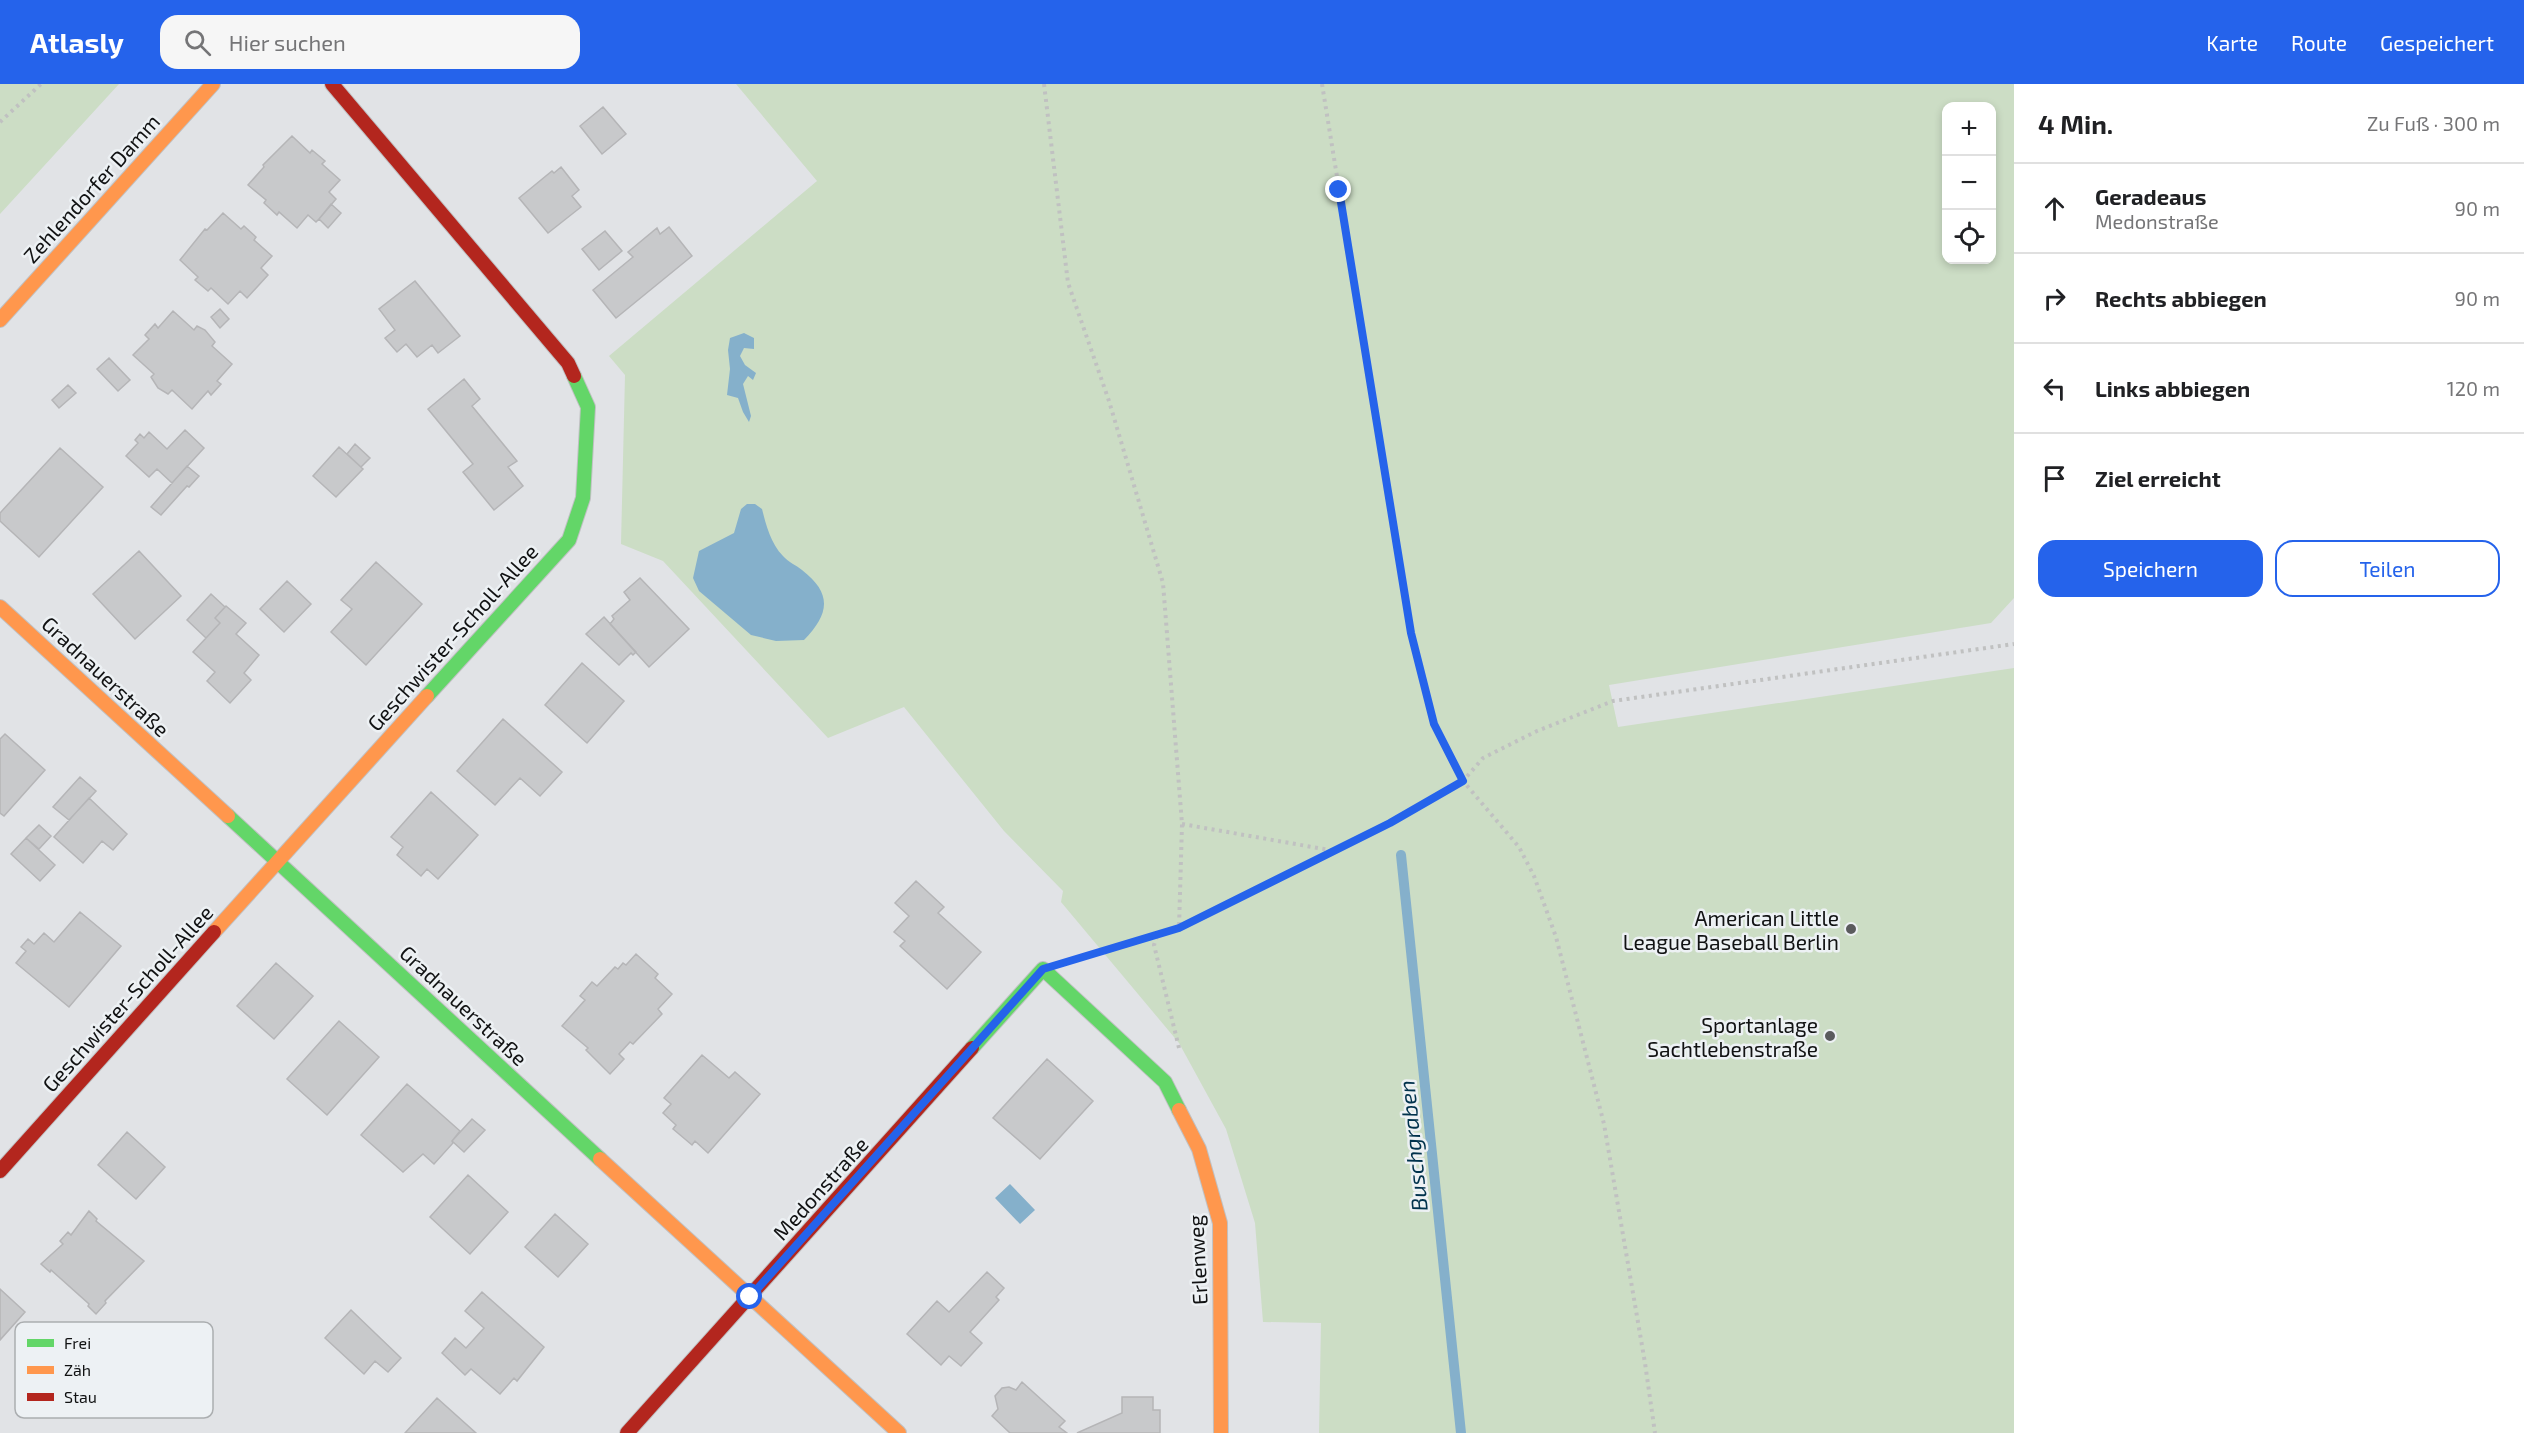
<!DOCTYPE html>
<html lang="de">
<head>
<meta charset="utf-8">
<style>
  :root { --surface:#fff; --page:#f6f6f6; --text:#202124; --muted:#757577; --line:#e0e0e0; --accent:#2563eb }
  body { margin:0; font-family:"Exo 2",sans-serif; background:var(--page); color:var(--text) }
  .controls { position:absolute; right:18px; top:18px; display:grid; overflow:hidden; border-radius:12px; box-shadow:0 3px 9px #0003 }
  .controls button { width:54px; height:54px; display:grid; place-items:center; padding:0; border:0; border-bottom:2px solid var(--line); background:var(--surface); color:var(--text); font:30px sans-serif }
  .stop { position:absolute; width:18px; height:18px; margin:-14px; border:4px solid #2563eb; border-radius:50%; background:#fff }
  .stop.end { background:#2563eb; border-color:#fff; box-shadow:0 2px 6px #0008 }
  .list { margin:0; padding:0; list-style:none }
  h2 { display:flex; justify-content:space-between; align-items:center; height:78px; margin:0; padding:0 24px; font-size:26px }
  h2 small { font-size:20px; font-weight:400; color:var(--muted) }
  .list li { display:grid; grid-template-columns:39px 1fr auto; gap:18px; align-items:center; box-sizing:border-box; height:90px; padding:0 24px; border-top:2px solid var(--line) }
  .list b { display:block; font-size:22px; white-space:nowrap }
  .list p { margin:0; font-size:20px; white-space:nowrap; color:var(--muted) }
  .list em { font-size:20px; font-style:normal; color:var(--muted) }
  .actions { display:flex; gap:12px; padding:18px 24px }
  .actions a { flex:1; padding:14px 0; border:2px solid var(--accent); border-radius:18px; text-align:center; font-size:21px; color:var(--accent) }
  .actions .main { background:var(--accent); color:#fff }
  .icon { flex:none; width:33px; height:33px; fill:none; stroke:currentColor; stroke-width:2; stroke-linecap:round; stroke-linejoin:round }
  .map { position:relative; flex:none; width:2014px; height:1349px; overflow:hidden }
  header { display:flex; align-items:center; gap:36px; box-sizing:border-box; height:84px; padding:0 30px; background:var(--accent); color:#fff }
  header strong { font-size:28px }
  nav { display:flex; gap:33px; margin-inline-start:auto; font-size:21px }
  .search { width:420px; height:54px; background:var(--page); display:flex; align-items:center; gap:15px; box-sizing:border-box; padding:0 21px; border-radius:18px; color:var(--muted); font-size:22px }
  main { display:flex }
  aside { flex:1; background:var(--surface) }
  .map>svg:first-child { display:block }
</style>
</head>
<body>
<header>
<strong>Atlasly</strong>
<div class="search"><svg class="icon" aria-label="search" viewBox="0 0 24 24"><circle cx="10" cy="10" r="6"/><path d="M15 15l6 6"/></svg>Hier suchen</div>
<nav><a>Karte</a><a>Route</a><a>Gespeichert</a></nav>
</header>
<main>
<div class="map">
<svg width="2014" height="1349" viewBox="0 0 2014 1349">
  <rect width="100%" height="100%" fill="#e1e3e6"/>
  <path fill="#ccddc5" fill-rule="evenodd" d="M0,0H119L0,130Z
    M736,0H2014V514L1991,539L1609,601L1618,643L2014,584V1349H1319L1321,1239L1263,1238L1255,1139L1226,1045L1179,959L1061,818L1063,807L1004,747L904,623L828,654L663,477L621,460L625,291L609,272L817,97ZM1946,22H1992V176H1946Z"/>
  <path fill="#85b0cb" d="M744,249L754,254V265L744,264L740,272L745,281L756,289L753,296L748,292L743,300L751,332L749,338L743,328L738,314L727,311L730,285L728,266L730,254Z
    M747,420H755L762,425C766,441 771,460 783,472C788,478 796,481 802,486C833,510 829,530 804,556L776,557L751,551L699,507L693,494L699,467L734,449L741,425Z
    M1010,1100L1035,1126L1020,1140L995,1114Z"/>
  <g fill="none" stroke-linecap="round" stroke-linejoin="round">
    <path stroke="#85b0cb" stroke-width="10" d="M1401,771L1461,1349"/>
  </g>
  <path fill="#c8c9cb" stroke="#b5b5b7" stroke-width="1.5" d="M603,23L626,50L602,70L580,42Z
    M292,52L310,69L312,66L325,77L322,80L340,96L329,108L336,115L319,135L316,138L308,131L297,144L279,128L277,131L264,119L266,116L248,101L264,83L263,81Z
    M561,83L579,106L572,112L581,123L548,149L519,114L552,87L554,89Z
    M331,120L341,129L328,144L319,135Z
    M223,129L241,145L244,142L256,153L254,156L272,172L261,184L268,191L247,214L240,207L228,220L211,204L208,207L195,196L198,193L180,176L205,145L207,146Z
    M669,143L692,172L616,234L593,206L633,173L628,168L657,144L660,150Z
    M605,147L622,167L599,186L582,165Z
    M415,197L460,252L438,269L432,261L417,273L406,260L397,268L385,254L395,246L379,225Z
    M220,225L229,235L220,244L211,233Z
    M173,227L194,246L197,242L205,246L215,258L212,262L232,280L217,297L221,300L211,311L208,307L192,325L172,306L168,310L158,304L151,293L154,290L133,271L149,255L145,251L155,240L158,244Z
    M109,274L130,296L118,307L97,285Z
    M464,295L480,315L472,322L517,377L508,383L523,402L494,426L463,388L473,380L428,325Z
    M68,301L76,309L59,324L52,316Z
    M185,346L204,364L172,399L157,385L149,393L126,372L138,359L135,356L140,350L144,354L149,348L167,365Z
    M355,360L370,374L361,383L347,370Z
    M339,363L363,385L336,413L313,392Z
    M60,364L103,403L39,473L0,437V429Z
    M187,382L199,392L189,403L187,402L161,431L151,423Z
    M139,467L181,512L135,555L93,510Z
    M376,478L422,520L366,581L331,548L352,525L341,516Z
    M640,494L689,545L649,583L610,540L614,535L612,532L630,516L624,508Z
    M287,497L311,520L284,548L260,525Z
    M211,510L225,523L215,534L220,539L206,554L187,536Z
    M226,522L246,539L236,550L259,571L244,589L251,596L230,619L207,597L215,588L193,568L220,539L215,534Z
    M604,533L636,568L633,571L631,569L619,581L586,550Z
    M582,579L624,617L587,659L545,621Z
    M503,635L562,688L540,712L520,694L495,721L457,687Z
    M5,650L45,686L4,732L0,729V655Z
    M80,693L96,707L69,736L53,723Z
    M431,708L478,751L438,795L427,785L421,792L397,771L403,763L391,753Z
    M89,714L127,750L113,766L102,757L83,779L54,753Z
    M39,741L51,752L39,765L26,754Z
    M26,754L55,781L40,797L11,770Z
    M916,797L944,823L938,829L981,868L947,905L900,862L905,857L894,848L909,832L895,819Z
    M80,828L121,862L69,923L16,879L26,867L21,863L28,855L34,860L44,849L54,858Z
    M636,870L658,890L655,894L672,910L658,925L662,930L633,960L630,958L619,970L624,975L610,990L586,966L588,964L562,942L585,916L580,912L592,898L597,902L615,883L618,885L623,879L626,881Z
    M276,879L313,912L274,955L237,922Z
    M339,937L379,973L327,1031L287,995Z
    M702,971L729,994L735,988L760,1010L708,1069L695,1057L692,1061L673,1045L676,1041L663,1029L671,1020L664,1014Z
    M1047,975L1093,1017L1040,1075L993,1034Z
    M407,1000L460,1047L452,1057L453,1059L434,1080L423,1070L403,1088L361,1051Z
    M472,1035L485,1046L464,1068L452,1057Z
    M127,1048L165,1083L136,1115L98,1081Z
    M468,1091L508,1128L470,1170L430,1133Z
    M89,1127L97,1135L96,1137L144,1177L105,1217L106,1219L96,1230L88,1222L89,1220L51,1186L50,1188L41,1180L63,1160L60,1157L68,1148L71,1151Z
    M555,1130L588,1160L558,1193L525,1163Z
    M987,1188L1004,1204L996,1213L999,1216L970,1248L982,1259L961,1282L949,1272L941,1281L907,1250L937,1217L949,1228Z
    M0,1205L25,1228L0,1256Z
    M482,1208L544,1263L517,1297L514,1294L500,1310L471,1285L465,1291L442,1269L455,1254L466,1264L484,1244L465,1227Z
    M351,1226L401,1274L388,1288L375,1277L364,1290L325,1254Z
    M1022,1298L1065,1337L1059,1343L1067,1349H1010L992,1332L998,1325L995,1312L1002,1304L1009,1303L1016,1306Z
    M1122,1313H1153V1326H1160V1349H1077L1122,1329Z
    M437,1314L476,1349H405Z"/>
  <g fill="none" stroke-linecap="round" stroke-linejoin="round">
    <defs>
      <path id="fast" d="M427,612L569,456L583,414L588,323L574,292
        M228,732L600,1075
        M972,964L1043,885L1165,998L1179,1026"/>
      <path id="slow" d="M0,236L213,0
        M0,523L228,732
        M214,848L427,612
        M1179,1026L1199,1065L1220,1139L1221,1349
        M600,1075L899,1349"/>
      <path id="jam" d="M332,0L568,279L574,292
        M0,1087L214,848
        M627,1349L972,964"/>
    </defs>
    <use href="#fast" stroke="#c0c1c3" stroke-width="16"/>
    <use href="#slow" stroke="#c0c1c3" stroke-width="16"/>
    <use href="#jam" stroke="#c0c1c3" stroke-width="16"/>
    <path stroke="#c0c1c1" stroke-width="4" stroke-dasharray="3 4.5" stroke-linecap="butt" d="M1044,0L1068,199L1109,317L1163,499L1182,740L1179,844
      M1322,0L1411,549L1434,640L1452,679L1463,697L1519,763L1534,792L1556,853L1604,1040L1645,1279L1655,1349
      M0,38L41,0
      M1182,740L1335,767L1463,697L1483,674L1537,647L1613,617L2014,560
      M1157,852L1154,861L1179,964
      M1079,874L1179,844L1334,767"/>
    <use href="#fast" stroke="#63d668" stroke-width="14"/>
    <use href="#slow" stroke="#ff974d" stroke-width="14"/>
    <use href="#jam" stroke="#b3261e" stroke-width="14"/>
  </g>
  <g fill="none" stroke-linecap="round" stroke-linejoin="round">
    <path stroke="#2563eb" stroke-width="8" d="M750,1213L1043,885L1179,844L1390,739L1463,697L1434,640L1411,549L1339,106"/>
  </g>
  <g fill="#5a5b5d" stroke="#edf1f4" stroke-width="2">
    <circle cx="1851" cy="845" r="6"/>
    <circle cx="1830" cy="952" r="6"/>
  </g>
  <g text-anchor="middle" dominant-baseline="central" stroke-width="5" stroke-linejoin="round" paint-order="stroke">
    <g font-size="21" fill="#111213" stroke="#edf1f4">
      <text transform="translate(91 104) rotate(-48)">Zehlendorfer Damm</text>
      <text transform="translate(452 553) rotate(-48)">Geschwister-Scholl-Allee</text>
      <text transform="translate(106 592) rotate(43)">Gradnauerstraße</text>
      <text transform="translate(127 914) rotate(-48)">Geschwister-Scholl-Allee</text>
      <text transform="translate(464 921) rotate(43)">Gradnauerstraße</text>
      <text transform="translate(820 1104) rotate(-48)">Medonstraße</text>
      <text transform="translate(1197 1176) rotate(-93)">Erlenweg</text>
    </g>
    <g font-size="21" fill="#111213" stroke="#edf1f4" text-anchor="end">
      <text x="1839" y="833">American Little<tspan x="1839" dy="24">League Baseball Berlin</tspan></text>
      <text x="1818" y="940">Sportanlage<tspan x="1818" dy="24">Sachtlebenstraße</tspan></text>
    </g>
    <g font-size="22" font-style="italic" fill="#00324c" stroke="#edf1f4">
      <text transform="translate(1412 1062) rotate(-96)">Buschgraben</text>
    </g>
  </g>
  <rect x="15" y="1238" width="198" height="96" rx="9" fill="#edf1f4" stroke="#abaeb0" stroke-width="1.5"/>
  <rect x="27" y="1255" width="27" height="8" fill="#63d668"/>
  <rect x="27" y="1282" width="27" height="8" fill="#ff974d"/>
  <rect x="27" y="1309" width="27" height="8" fill="#b3261e"/>
  <g font-size="16" fill="#111213">
    <text x="64" y="1265">Frei</text>
    <text x="64" y="1292">Zäh</text>
    <text x="64" y="1319">Stau</text>
  </g>
</svg>
<div class="controls">
<button>+</button>
<button>−</button>
<button><svg class="icon" aria-label="locate" viewBox="0 0 24 24"><circle cx="12" cy="12" r="6"/><path d="M12 2v4M12 18v4M2 12h4M18 12h4"/></svg></button>
</div>
<div class="stop" style="left:750px;top:1213px"></div>
<div class="stop end" style="left:1339px;top:106px"></div>
</div>
<aside>
<h2>4 Min.<small>Zu Fuß · 300 m</small></h2>
<ul class="list">
<li><svg class="icon" aria-label="ahead" viewBox="0 0 24 24"><path d="M12 20V5M6 11l6-6 6 6"/></svg><div><b>Geradeaus</b><p>Medonstraße</p></div><em>90 m</em></li>
<li><svg class="icon" aria-label="right" viewBox="0 0 24 24"><path d="M7 20v-9h11M14 6l5 5-5 5"/></svg><div><b>Rechts abbiegen</b></div><em>90 m</em></li>
<li><svg class="icon" aria-label="left" viewBox="0 0 24 24"><path d="M17 20v-9H6M10 6l-5 5 5 5"/></svg><div><b>Links abbiegen</b></div><em>120 m</em></li>
<li><svg class="icon" aria-label="arrive" viewBox="0 0 24 24"><path d="M6 21V4h12l-3 4 3 4H6"/></svg><div><b>Ziel erreicht</b></div></li>
</ul>
<div class="actions"><a class="main">Speichern</a><a>Teilen</a></div>
</aside>
</main>
</body>
</html>
